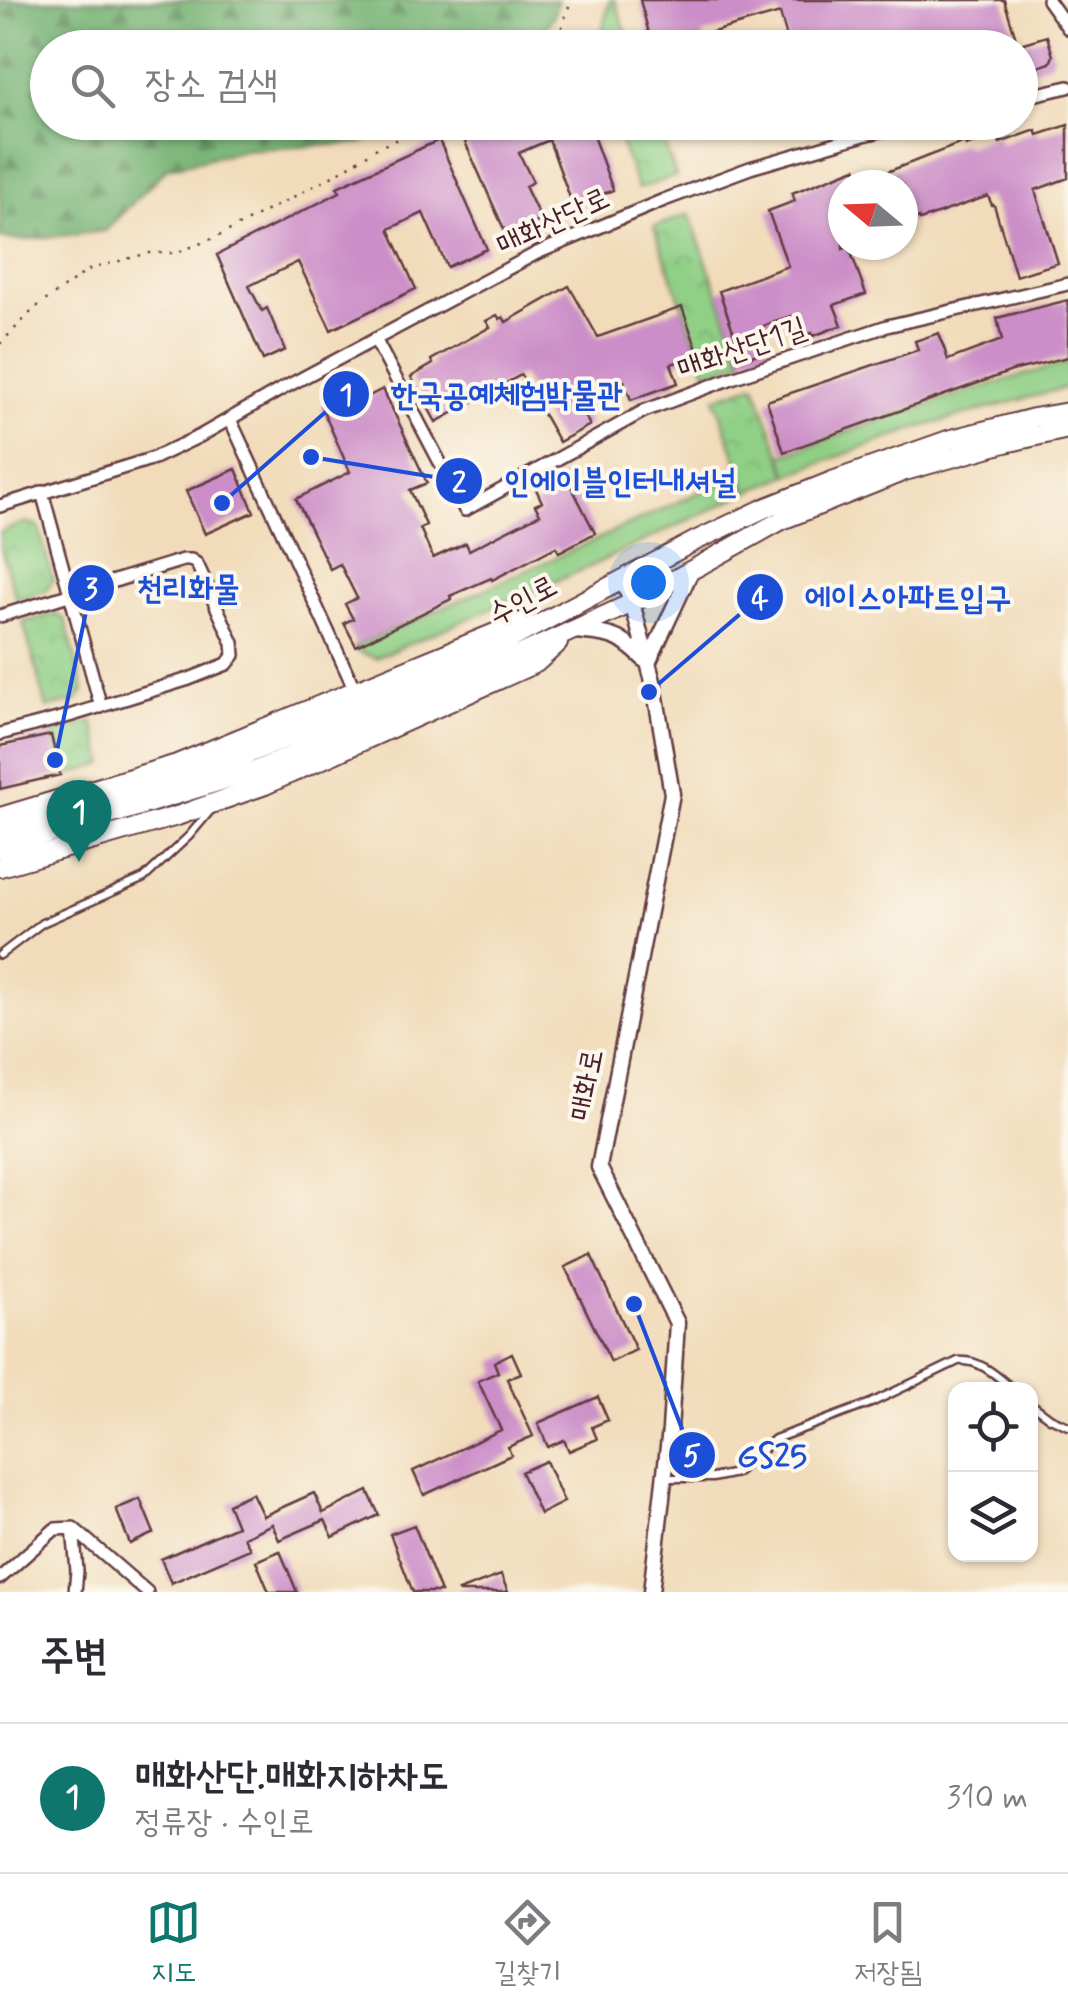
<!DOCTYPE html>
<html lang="ko">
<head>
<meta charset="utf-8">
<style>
  :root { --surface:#fff; --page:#f2f2f3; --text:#2b2b33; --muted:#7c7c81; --line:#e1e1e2; --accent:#0f766e }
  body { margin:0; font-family:Mynerve,"Poor Story",sans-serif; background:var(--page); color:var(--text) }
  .controls { position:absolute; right:30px; bottom:30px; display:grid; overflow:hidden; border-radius:20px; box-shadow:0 2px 8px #0004 }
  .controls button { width:90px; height:90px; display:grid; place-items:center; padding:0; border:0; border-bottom:2px solid var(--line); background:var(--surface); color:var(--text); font:50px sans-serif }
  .compass { position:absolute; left:828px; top:170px; width:90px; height:90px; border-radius:50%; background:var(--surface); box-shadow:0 2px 8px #0004; rotate:289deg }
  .you { position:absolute; left:648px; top:582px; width:35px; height:35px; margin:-25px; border:8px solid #fff; border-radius:50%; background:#1a73e8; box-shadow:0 0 0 15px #1a73e833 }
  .badge { display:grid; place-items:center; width:65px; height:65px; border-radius:50%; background:var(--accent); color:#fff; font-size:32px; font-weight:700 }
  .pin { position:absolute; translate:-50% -82px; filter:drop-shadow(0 2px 5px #0008) }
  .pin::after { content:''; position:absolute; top:52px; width:35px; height:30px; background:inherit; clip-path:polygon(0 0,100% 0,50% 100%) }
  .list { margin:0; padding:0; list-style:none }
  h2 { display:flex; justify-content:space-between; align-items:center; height:130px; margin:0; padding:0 40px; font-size:42px }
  h2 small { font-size:32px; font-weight:400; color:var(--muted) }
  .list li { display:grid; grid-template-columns:65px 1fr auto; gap:30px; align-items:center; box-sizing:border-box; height:150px; padding:0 40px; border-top:2px solid var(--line) }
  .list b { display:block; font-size:38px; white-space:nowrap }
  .list p { margin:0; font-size:32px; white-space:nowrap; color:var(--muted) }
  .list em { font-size:32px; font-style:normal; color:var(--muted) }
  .icon { flex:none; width:55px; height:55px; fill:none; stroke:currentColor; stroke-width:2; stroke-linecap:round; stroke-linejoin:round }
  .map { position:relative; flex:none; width:1068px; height:1592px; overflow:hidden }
  .search { position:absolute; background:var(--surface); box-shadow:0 2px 8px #0004; left:30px; right:30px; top:30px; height:110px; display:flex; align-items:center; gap:25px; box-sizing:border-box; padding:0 35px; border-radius:55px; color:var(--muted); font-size:38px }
  .sheet { height:280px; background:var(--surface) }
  nav { display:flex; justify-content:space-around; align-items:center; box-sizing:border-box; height:140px; border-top:2px solid var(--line); background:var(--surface); font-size:28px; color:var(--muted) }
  nav a { display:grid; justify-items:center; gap:5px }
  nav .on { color:var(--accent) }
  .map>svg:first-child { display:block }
</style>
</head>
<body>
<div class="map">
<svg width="1068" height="1592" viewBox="0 0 1068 1592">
  <defs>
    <pattern id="forest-firs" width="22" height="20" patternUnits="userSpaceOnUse" patternTransform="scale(2.5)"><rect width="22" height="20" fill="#74b273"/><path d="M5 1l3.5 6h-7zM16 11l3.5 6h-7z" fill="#61905f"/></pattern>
    <pattern id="park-crowns" width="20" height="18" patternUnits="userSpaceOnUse" patternTransform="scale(2.5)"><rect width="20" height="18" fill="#90cf86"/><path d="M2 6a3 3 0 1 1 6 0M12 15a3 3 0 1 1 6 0" fill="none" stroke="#7eb174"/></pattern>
  </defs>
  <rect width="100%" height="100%" fill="#fbf7ec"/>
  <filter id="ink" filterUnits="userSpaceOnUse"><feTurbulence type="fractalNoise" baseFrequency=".01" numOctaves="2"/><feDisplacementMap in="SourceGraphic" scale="20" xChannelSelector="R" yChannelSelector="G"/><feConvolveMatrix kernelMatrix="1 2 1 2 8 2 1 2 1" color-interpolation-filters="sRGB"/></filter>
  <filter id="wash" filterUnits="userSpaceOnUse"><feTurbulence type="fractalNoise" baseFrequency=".0048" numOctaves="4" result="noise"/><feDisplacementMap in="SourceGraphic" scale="40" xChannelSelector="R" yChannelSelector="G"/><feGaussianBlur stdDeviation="2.25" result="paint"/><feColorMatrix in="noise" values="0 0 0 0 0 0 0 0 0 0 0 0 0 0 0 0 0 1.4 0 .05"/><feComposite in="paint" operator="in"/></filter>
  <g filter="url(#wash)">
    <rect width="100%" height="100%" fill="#f1dbba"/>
    <path fill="#90cf86" stroke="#6d7758" stroke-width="2.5" d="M1068,363V387L917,428L788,475L781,456C876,422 970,388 1068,363Z
      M741,473L748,492L589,567L376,658L356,651L354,647L600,538Z"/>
    <path fill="url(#forest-firs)" stroke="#5f684f" stroke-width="2.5" d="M0,0H558L553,18L529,47L48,48V122L403,123L361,143L244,150L167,168L105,231L23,240L0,238Z"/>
    <path fill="url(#park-crowns)" stroke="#6d7758" stroke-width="2.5" d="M610,0H615L631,47H598Z
      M613,123H657L676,176L638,189Z
      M689,214L743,361L707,374L654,227Z
      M755,384L788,475L748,492L715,398Z
      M26,522L39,527L53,580L46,591L16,599L0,545V532Z
      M54,614L65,619L84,691L76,701L47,708L23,622Z
      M93,722L105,764L65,776L53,732Z"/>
    <g id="blocks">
      <path fill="#cc8ec8" d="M640,0H1004L1019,48H790L780,13L702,35L706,48H653Z
        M1047,36L1053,56L1050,63L1029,70L1027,63L1020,65V44Z
        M473,122H588L613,190L573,206L549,140L519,153L533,182L525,186L541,220L507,236L465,142L479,135Z
        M665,122H708V125L669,137Z
        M1068,125V178L1035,190L1058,263L1016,276L994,205H992L988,196L920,220L919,218L903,224V185H843V249L849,247L866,294L834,305L842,325L813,336L812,333L799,337L791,316L761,327L769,350L743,359L719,291L788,266L768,211L795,201L792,193L856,168L861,182L964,142L966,146L997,135L1000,143L1036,130L1038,135Z
        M439,140L487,249L447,267L423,213L389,229L416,289L331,330L298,262L249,286L262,311L267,308L285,350L263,360L217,255L340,192L337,187Z
        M569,286L598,337L682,307L699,355L671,364L678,383L631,400L624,381L579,407L590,425L559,442L521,375L436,422L411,377L433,364L431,360L490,327L486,321L497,315L500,319L503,317L506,322Z
        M1068,300V357L1012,371L784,452L767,401L918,350L915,341L939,333L948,360L1002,340L997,318Z
        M363,387L367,397L383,389L427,483L410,490L426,525L420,528L433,558L466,543L469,550L540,514L535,505L542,502L536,489L565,474L595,533L559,552L556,547L492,580L491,578L450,596L451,599L356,646L344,623L353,619L345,604L357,598L340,564L330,569L296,499L350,472L321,406Z
        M236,469L254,512L205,534L186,491Z
        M51,735L60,775L0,789V746Z
        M591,1255L636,1350L611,1362L565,1267Z
        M512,1353L521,1373L507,1379L533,1436L508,1447L511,1455L424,1495L413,1471L501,1430L478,1381L498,1372L494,1362Z
        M598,1397L608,1420L592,1427L597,1439L569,1451L564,1440L548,1447L538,1423Z
        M546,1461L564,1502L540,1514L521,1472Z
        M368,1491L379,1515L333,1537L325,1520L279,1540L272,1524L244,1537L250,1549L171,1583L161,1559L237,1526L228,1504L252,1493L263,1516L314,1493L323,1513Z
        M140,1499L154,1533L130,1544L116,1509Z
        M414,1525L441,1592H413L390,1534Z
        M280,1551L297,1592H269L256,1561Z
        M501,1575L508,1592H459L458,1591Z"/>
    </g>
  </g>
  <g filter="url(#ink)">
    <use href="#blocks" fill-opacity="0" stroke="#633b40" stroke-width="2.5"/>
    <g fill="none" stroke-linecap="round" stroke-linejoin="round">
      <defs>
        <path id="service" d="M0,955L42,923L144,878L189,836L210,811
          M1030,1403L1050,1418L1068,1426
          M666,1478H712L736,1473L775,1439L871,1403L958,1361C980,1359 997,1376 1014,1390"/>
        <path id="minor" d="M1048,0L1068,28
          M1020,98L1068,87
          M375,339L465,510L644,411L732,378L887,326L1068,284
          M230,419L355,690
          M42,492L101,707
          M0,506L154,458L200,436L280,390L537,253L664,200L750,168L864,135L918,122
          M0,616L183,560H191L197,564L233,643L234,655L227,664L189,679L69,716L0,734
          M73,1528L77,1571L75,1592
          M0,1578L55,1529L73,1528L147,1592"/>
        <path id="tertiary" d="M622,580L632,603L654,685L672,794L599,1167L677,1323L670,1429L651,1592
          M575,631C615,635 618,634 648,663
          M648,663L692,569"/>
        <path id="primary" d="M0,817L177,764L524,621
          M0,833L243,756L425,681L492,649L695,541L767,507L832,481L948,440L1034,418L1068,412
          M0,849L257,770L404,708L632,603L782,520L905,471L1005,443L1068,429
          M0,867L177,816L265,785L536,663L558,643"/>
      </defs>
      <use href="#service" stroke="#633b40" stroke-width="11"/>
      <use href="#minor" stroke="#633b40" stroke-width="16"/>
      <use href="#tertiary" stroke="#633b40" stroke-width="19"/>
      <use href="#primary" stroke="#633b40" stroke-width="22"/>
      <path stroke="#633b40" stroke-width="2.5" stroke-dasharray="2.5 8" stroke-linecap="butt" d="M555,48L571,0
        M0,344L35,308L90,269L149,253H176L219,236L335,175L377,148L437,122"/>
      <use href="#service" stroke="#fff" stroke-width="6"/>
      <use href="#minor" stroke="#fff" stroke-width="11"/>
      <use href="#tertiary" stroke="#fff" stroke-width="14"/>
      <use href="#primary" stroke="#fff" stroke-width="18"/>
    </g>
  </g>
  <g text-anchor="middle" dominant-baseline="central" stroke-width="8" stroke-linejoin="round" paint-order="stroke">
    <g font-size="30" fill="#4a1f2b" stroke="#fbf7ec">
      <text transform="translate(553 222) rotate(-25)">매화산단로</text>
      <text transform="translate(742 349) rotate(-19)">매화산단1길</text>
      <text transform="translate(523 601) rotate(-28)">수인로</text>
      <text transform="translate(587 1085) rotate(-79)">매화로</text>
    </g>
  </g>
  <path fill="none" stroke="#1d4ed8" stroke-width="4" d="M222 503L346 394M311 457L459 481M55 760L91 588M649 692L760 597M634 1304L692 1455"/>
  <g fill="#1d4ed8" stroke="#fbf7ec" stroke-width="4">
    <circle cx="222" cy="503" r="10"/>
    <circle cx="311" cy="457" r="10"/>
    <circle cx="55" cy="760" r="10"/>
    <circle cx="649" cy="692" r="10"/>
    <circle cx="634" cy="1304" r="10"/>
    <circle cx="346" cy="394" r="25"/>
    <circle cx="459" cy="481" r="25"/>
    <circle cx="91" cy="588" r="25"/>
    <circle cx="760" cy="597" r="25"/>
    <circle cx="692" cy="1455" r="25"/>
  </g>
  <g font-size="30" text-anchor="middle" font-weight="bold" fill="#fff">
    <text x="346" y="404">1</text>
    <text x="459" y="492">2</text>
    <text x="91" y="598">3</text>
    <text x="760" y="608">4</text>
    <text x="692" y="1465">5</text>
  </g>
  <g font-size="32" text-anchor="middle" font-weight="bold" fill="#1d4ed8" stroke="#fbf7ec" stroke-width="8" stroke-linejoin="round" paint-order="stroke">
    <text x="507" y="405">한국공예체험박물관</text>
    <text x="620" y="492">인에이블인터내셔널</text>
    <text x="188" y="599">천리화물</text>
    <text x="908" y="608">에이스아파트입구</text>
    <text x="772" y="1466">GS25</text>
  </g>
</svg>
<div class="controls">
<button><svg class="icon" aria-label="locate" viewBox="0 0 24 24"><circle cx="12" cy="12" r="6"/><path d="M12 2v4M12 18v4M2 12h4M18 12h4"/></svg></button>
<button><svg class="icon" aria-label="layers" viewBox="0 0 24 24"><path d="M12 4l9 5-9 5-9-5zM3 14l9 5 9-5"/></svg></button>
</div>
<svg class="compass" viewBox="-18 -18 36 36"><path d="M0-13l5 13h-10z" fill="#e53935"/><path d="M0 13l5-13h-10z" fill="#7c7c81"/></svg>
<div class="you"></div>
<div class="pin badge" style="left:79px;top:862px">1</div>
<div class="search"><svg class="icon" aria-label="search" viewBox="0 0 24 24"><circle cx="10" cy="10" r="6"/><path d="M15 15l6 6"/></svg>장소 검색</div>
</div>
<section class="sheet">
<h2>주변<small></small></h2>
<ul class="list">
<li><span class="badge">1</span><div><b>매화산단.매화지하차도</b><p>정류장 · 수인로</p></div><em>310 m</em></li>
</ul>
</section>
<nav>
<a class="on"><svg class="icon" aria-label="map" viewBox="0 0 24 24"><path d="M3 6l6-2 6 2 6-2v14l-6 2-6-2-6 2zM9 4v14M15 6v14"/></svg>지도</a>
<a><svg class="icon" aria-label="directions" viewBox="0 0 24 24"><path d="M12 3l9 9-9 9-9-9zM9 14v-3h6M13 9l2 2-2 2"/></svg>길찾기</a>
<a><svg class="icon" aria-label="saved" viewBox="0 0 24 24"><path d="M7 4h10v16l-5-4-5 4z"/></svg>저장됨</a>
</nav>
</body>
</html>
